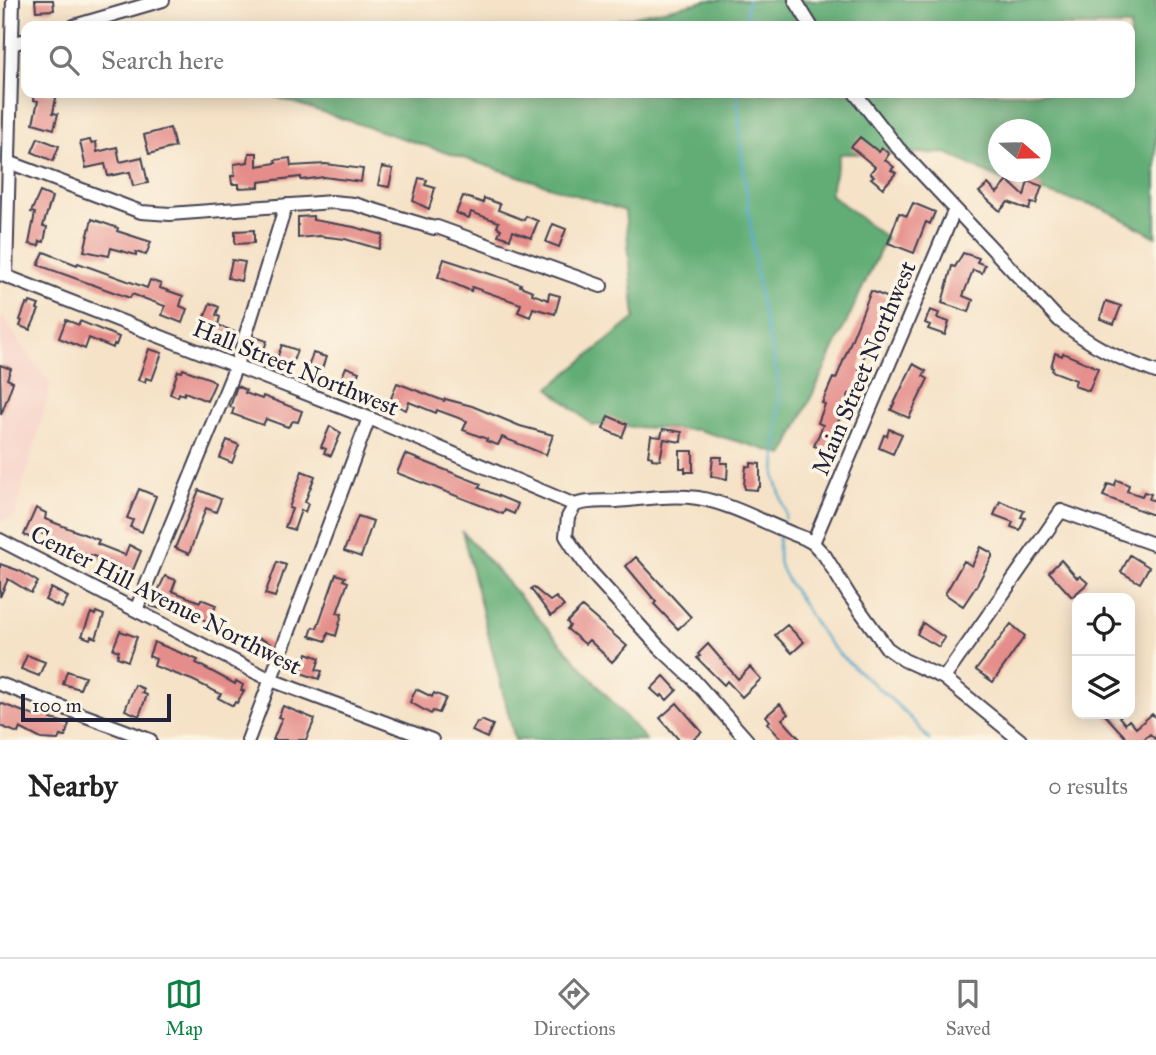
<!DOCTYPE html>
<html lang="en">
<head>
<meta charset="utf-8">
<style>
  :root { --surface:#fff; --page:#f2f2f2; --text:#222; --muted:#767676; --line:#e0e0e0; --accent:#0b8043 }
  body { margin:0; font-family:"IM FELL Great Primer",serif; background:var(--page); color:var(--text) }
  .controls { position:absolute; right:21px; bottom:21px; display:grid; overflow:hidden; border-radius:14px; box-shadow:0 4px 18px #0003 }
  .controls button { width:63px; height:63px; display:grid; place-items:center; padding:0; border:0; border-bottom:2px solid var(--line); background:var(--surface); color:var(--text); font:35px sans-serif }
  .compass { position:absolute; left:988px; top:119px; width:63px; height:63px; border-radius:50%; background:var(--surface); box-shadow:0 4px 18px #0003; rotate:110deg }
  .scale { position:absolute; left:21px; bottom:18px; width:150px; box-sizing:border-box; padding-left:7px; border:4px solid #22223b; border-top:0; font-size:19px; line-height:24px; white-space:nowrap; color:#22223b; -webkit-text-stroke:5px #fcf5e5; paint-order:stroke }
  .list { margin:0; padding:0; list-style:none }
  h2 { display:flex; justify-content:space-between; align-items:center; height:91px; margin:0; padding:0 28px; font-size:30px }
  h2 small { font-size:23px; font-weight:400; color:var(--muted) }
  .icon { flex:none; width:38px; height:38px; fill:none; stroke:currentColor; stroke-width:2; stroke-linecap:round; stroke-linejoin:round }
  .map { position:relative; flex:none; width:1156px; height:740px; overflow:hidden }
  .search { position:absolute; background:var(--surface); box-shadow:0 4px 18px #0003; left:21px; right:21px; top:21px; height:77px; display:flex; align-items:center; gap:18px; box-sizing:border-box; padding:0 24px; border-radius:14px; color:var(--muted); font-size:26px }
  .sheet { height:217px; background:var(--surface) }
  nav { display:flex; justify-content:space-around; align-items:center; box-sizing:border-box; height:98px; border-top:2px solid var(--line); background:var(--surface); font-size:19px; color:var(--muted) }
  nav a { display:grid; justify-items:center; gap:4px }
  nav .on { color:var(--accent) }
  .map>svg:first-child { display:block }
</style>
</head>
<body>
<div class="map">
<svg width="1156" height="740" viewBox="0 0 1156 740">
  <rect width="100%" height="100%" fill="#fcf5e5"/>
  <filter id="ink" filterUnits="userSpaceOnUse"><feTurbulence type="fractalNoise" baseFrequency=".0143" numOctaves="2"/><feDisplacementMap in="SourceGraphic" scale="14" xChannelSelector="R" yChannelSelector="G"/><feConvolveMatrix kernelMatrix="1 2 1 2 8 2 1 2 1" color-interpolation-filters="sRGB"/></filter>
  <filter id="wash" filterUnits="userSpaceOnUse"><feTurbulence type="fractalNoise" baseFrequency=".00686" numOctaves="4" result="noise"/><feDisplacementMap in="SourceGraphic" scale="28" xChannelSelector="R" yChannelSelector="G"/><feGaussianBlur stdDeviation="1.57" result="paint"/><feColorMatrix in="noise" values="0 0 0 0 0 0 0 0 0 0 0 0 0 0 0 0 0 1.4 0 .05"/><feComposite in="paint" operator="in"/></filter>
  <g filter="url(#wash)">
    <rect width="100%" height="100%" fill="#f5e2c7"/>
    <path fill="#f7d1c7" d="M0,314L51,385L14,519L0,520Z"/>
    <path fill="#62ad76" stroke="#426858" stroke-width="2" fill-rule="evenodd" d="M710,0H1156V237L1104,209L1001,180L947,153L840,154L830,194L886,238L784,455L698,430L592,425L549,388L635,318L625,211L270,95L281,93H1130V26H588ZM998,130H1040V172H998Z
      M462,531L646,740H515Z"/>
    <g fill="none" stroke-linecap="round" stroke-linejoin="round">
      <path stroke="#4ea7cb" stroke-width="2.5" d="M745,26L748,0
        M738,93L741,149L760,299L777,372L779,402L775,477L786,514L785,519
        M779,538C775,562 782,573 795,592C810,614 820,635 839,654C869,682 905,707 929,740"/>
    </g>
    <g id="blocks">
      <path fill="#e58d8a" d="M35,0H53L54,10L36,11Z
        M34,93H57L53,113L58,114L54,129L33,123L38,101L33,100Z
        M170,128L175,147L149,154L144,135Z
        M860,137L879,152L882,148L889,154L885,160L894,167L891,170L896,173L883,188L871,178L874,176L870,173L875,167L851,147Z
        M38,138L59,146L53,161L32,152Z
        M90,140L91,143L96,142L97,152L117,147L120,162L142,157L148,183L133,186L130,172L108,176L105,164L86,168L80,142Z
        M249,153H257V166L276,163L275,160L290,158L291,166L326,164L363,169L361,182L324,177L301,180V177L259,182V187L239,188V184H232L231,176H235L234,164L248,162Z
        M382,167L393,169L389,187L378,185Z
        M419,178L427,180L425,185L435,188L429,209L413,201Z
        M1008,181L1024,196L1028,181L1042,186L1036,204L1031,203L1029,210L1008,202L1000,211L979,192L988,184L997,193Z
        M40,192L52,197L43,226L47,227L44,242L40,241L39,246L29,244L35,213L31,212Z
        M463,196L483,203L484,198L500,204L498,210L524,220L526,216L538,221L531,238L513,231L510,239L498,235L501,229L497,227L499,222L471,212L469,218L456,213Z
        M913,203L935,212L930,224L926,222L914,253L888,243L899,213L907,216Z
        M313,216V220L354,227L383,235L379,249L345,239L319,236L298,238V217Z
        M92,219L118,228L117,231L151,242L146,255L136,252V255L111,248L109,256L84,251Z
        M553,224L566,229L559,247L546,242Z
        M254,230V243L235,244V231Z
        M44,252L77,265L78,263L147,288L150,280L161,284L160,288L183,296L180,306L187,309L182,323L162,315L165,306L132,294L130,298L38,265Z
        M963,253L979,258L977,262L985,265L982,273L973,270L963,296L973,300L969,312L942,303L952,266L955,267Z
        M444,259L521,284L520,286L533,291L532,294L548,300L549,293L560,296L555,314L533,308L530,317L518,312L521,304L472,287L471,291L438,277Z
        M232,260L245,262L241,281L228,278Z
        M871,291L889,298L859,369L863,371L853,395L849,394L827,451L814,446L823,425L818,423L825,404L822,403L833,378L836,379Z
        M1106,301L1121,306L1114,324L1100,319Z
        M30,302L39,305L37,309L39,310L30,330L20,326L22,321L20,320L26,304L29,305Z
        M210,303L219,307L216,315L220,317L218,325L237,333L229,353L219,349L223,338L200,329Z
        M930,310L939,313L937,318L949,322L945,335L928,329L930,325L925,323Z
        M66,320L79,325L80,321L119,337L116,345L114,344L113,348L89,338L85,349L59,338Z
        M255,337L267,341L261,357L258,356L257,359L248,356Z
        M282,345L297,350L289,372L274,366Z
        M149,349L162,353L152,380L146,378L145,382L138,380Z
        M313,353L326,357L319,377L306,373Z
        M1055,353L1062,356L1063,353L1098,368L1089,391L1074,386L1076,380L1052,371L1053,368L1051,367Z
        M913,364L926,371L923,376L928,379L909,418L891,410Z
        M0,365L11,369L7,379L13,382L1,415Z
        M346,367L359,372L351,389L339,385Z
        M183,369L211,379L215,383L207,401L185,392L184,395L179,393L178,397L170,394L178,371L182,372Z
        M397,383L444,401L445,399L472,406L520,426L553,435L546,455L502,437L498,445L486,441L487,439L463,430L467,421L437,410L436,413L409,402L406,410L393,404L394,402L390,401Z
        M237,386L246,390L245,393L262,399L263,396L302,411L298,422L293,421L288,427L266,419L263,425L232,414L234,408L230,407Z
        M608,416L627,424L622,437L603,429Z
        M330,426L341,433L331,456L324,453L326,449L321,447Z
        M663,429L682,432L681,442L664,439L660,460L652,459V457L648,456L651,436L661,437Z
        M889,429L902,434L893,454L879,448L884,435L887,436Z
        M227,440L239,445L232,463L220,458Z
        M680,451H693V472H685V468H680Z
        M405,454L481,484L479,488L518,504L514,514L505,510L503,514L397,473Z
        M713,457H722L721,463H728L727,479L711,476Z
        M751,463L760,464V487H758L757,490L745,489L744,485L746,466L751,467Z
        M302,471L315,476L305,502L308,504L305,512L301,510L294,530L285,527L292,509L289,508Z
        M1117,480L1129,485L1127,491L1142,496L1144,492L1151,494L1149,499L1156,501V516L1103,496L1108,484L1114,486Z
        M139,489L156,496L142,532L130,527L133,520L127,518Z
        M199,490L221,499L216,512L206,508L189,554L175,548Z
        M1000,501L1024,511L1021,517L1025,518L1020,530L1011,527L1013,522L994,515Z
        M36,508L46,513L45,519L99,540L97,544L125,555L129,545L141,551L131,575L118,570L120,567L91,555L90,557L39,532L36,540L24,535Z
        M358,516L373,521L361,557L344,551Z
        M981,547L992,553V557L977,585L963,606L945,594L964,561L972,566Z
        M1130,555L1149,567L1140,583L1121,572Z
        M636,557L691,617L678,629L654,604L656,602L626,566Z
        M1061,560L1077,578L1080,576L1088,583L1072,597L1049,572Z
        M277,562L286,565L275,597L265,594Z
        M0,564L20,571L38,582L31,593L8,579L0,597Z
        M336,574L345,577L343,580L348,582L337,613L342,614L336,636L328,633L326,641L310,636L313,627L317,628Z
        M165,576L176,580L172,591L200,602L201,599L216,605L209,622L163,603L161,609L151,606Z
        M533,587L550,601L556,597L564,606L551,616L531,589Z
        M51,588L68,597L62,608L45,600Z
        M582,607L627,646L612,662L589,640L585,644L567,629L570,626L567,622Z
        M96,612L104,615L96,638L91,636L90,639L82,636L91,613L95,615Z
        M923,623L945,638L939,647L917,634Z
        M1011,624L1025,636L993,682L976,670Z
        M787,625L804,642L792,653L775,635Z
        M120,631L137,637L128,661L117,657L119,651L113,649Z
        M259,638L271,644L266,655L253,649Z
        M154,642L198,660L196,663L235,684L236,681L243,685L241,690L244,691L237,703L235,702L233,706L218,698L221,694L192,680L154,666L156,659L149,656Z
        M708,644L738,679L750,667L761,679L742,697L727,681L724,685L697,658L700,656L698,654Z
        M307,653L320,658L316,670L322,671L319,679L301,673Z
        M27,655L45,662L39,676L21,669Z
        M67,671L85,677L80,689L63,684Z
        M664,676L677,690L667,700L662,695L660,697L651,689Z
        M135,685L144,689L142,693L147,695L139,716L125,710Z
        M416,689L432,697L434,693L446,698L439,713L433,711L431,714L410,702Z
        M0,703L37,717L39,711L52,716L51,719L69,724L65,737L60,736L58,740L41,739L20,728L18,733L0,726Z
        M677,703L702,732L693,740H679L660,718Z
        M780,704L788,714L782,719L801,740H782L767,723L770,721L766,716Z
        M283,706L315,719L306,740H273L282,718L278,717Z
        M1104,714H1123L1119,717L1125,724L1129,720L1136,728L1152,714L1156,718V740L1150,734L1143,740H1128Z
        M481,720L493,725L487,738L472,731L477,722L479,723Z"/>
    </g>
  </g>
  <g filter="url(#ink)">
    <use href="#blocks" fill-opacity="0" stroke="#423f50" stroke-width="2"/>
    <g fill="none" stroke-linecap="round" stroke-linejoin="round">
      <defs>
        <path id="minor" d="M795,0L811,26
          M74,26L163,0
          M12,44L26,40
          M855,93L898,148L1059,320C1093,347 1115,357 1156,372
          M11,163L141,212L170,214L332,202L354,204L434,228L437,227L601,286
          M0,274L369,418L575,505
          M6,276L13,0
          M575,505C589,500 602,502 617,501C644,499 671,494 698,498C733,504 770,526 804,538L813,543L825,556L849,595L887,648L904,660L944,678L1020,740
          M575,505L568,517L566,536L573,547L591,572L660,648L692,678L747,740
          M0,540L271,680L432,740
          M813,543L955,209
          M136,610L236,366L286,205
          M944,678L1061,511L1156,545
          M0,684L150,740
          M248,740L369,418"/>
      </defs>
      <use href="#minor" stroke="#423f50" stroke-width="16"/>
      <use href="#minor" stroke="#fff" stroke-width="12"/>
    </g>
  </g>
  <g text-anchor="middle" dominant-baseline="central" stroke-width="7" stroke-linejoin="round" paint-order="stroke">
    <g font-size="24" fill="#22223b" stroke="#fcf5e5">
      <text transform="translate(296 368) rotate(22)">Hall Street Northwest</text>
      <text transform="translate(864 368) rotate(-67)">Main Street Northwest</text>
      <text transform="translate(166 600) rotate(27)">Center Hill Avenue Northwest</text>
    </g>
  </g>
</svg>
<div class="controls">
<button><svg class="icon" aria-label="locate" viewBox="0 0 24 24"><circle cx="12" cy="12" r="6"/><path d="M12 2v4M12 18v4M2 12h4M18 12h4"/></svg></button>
<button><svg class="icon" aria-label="layers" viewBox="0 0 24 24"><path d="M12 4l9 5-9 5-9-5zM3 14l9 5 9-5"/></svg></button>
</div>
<svg class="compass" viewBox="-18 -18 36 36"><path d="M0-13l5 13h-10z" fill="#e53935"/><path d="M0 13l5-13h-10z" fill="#767676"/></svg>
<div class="scale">100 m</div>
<div class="search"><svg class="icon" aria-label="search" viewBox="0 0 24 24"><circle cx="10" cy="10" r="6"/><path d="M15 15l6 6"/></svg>Search here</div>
</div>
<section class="sheet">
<h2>Nearby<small>0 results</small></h2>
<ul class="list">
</ul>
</section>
<nav>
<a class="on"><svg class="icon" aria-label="map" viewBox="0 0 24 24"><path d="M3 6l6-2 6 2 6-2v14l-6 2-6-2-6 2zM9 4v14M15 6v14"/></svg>Map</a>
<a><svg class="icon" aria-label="directions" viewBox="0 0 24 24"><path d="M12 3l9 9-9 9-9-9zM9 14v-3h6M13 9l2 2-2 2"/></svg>Directions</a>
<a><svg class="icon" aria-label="saved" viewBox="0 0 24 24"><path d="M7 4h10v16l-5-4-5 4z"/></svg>Saved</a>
</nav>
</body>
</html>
